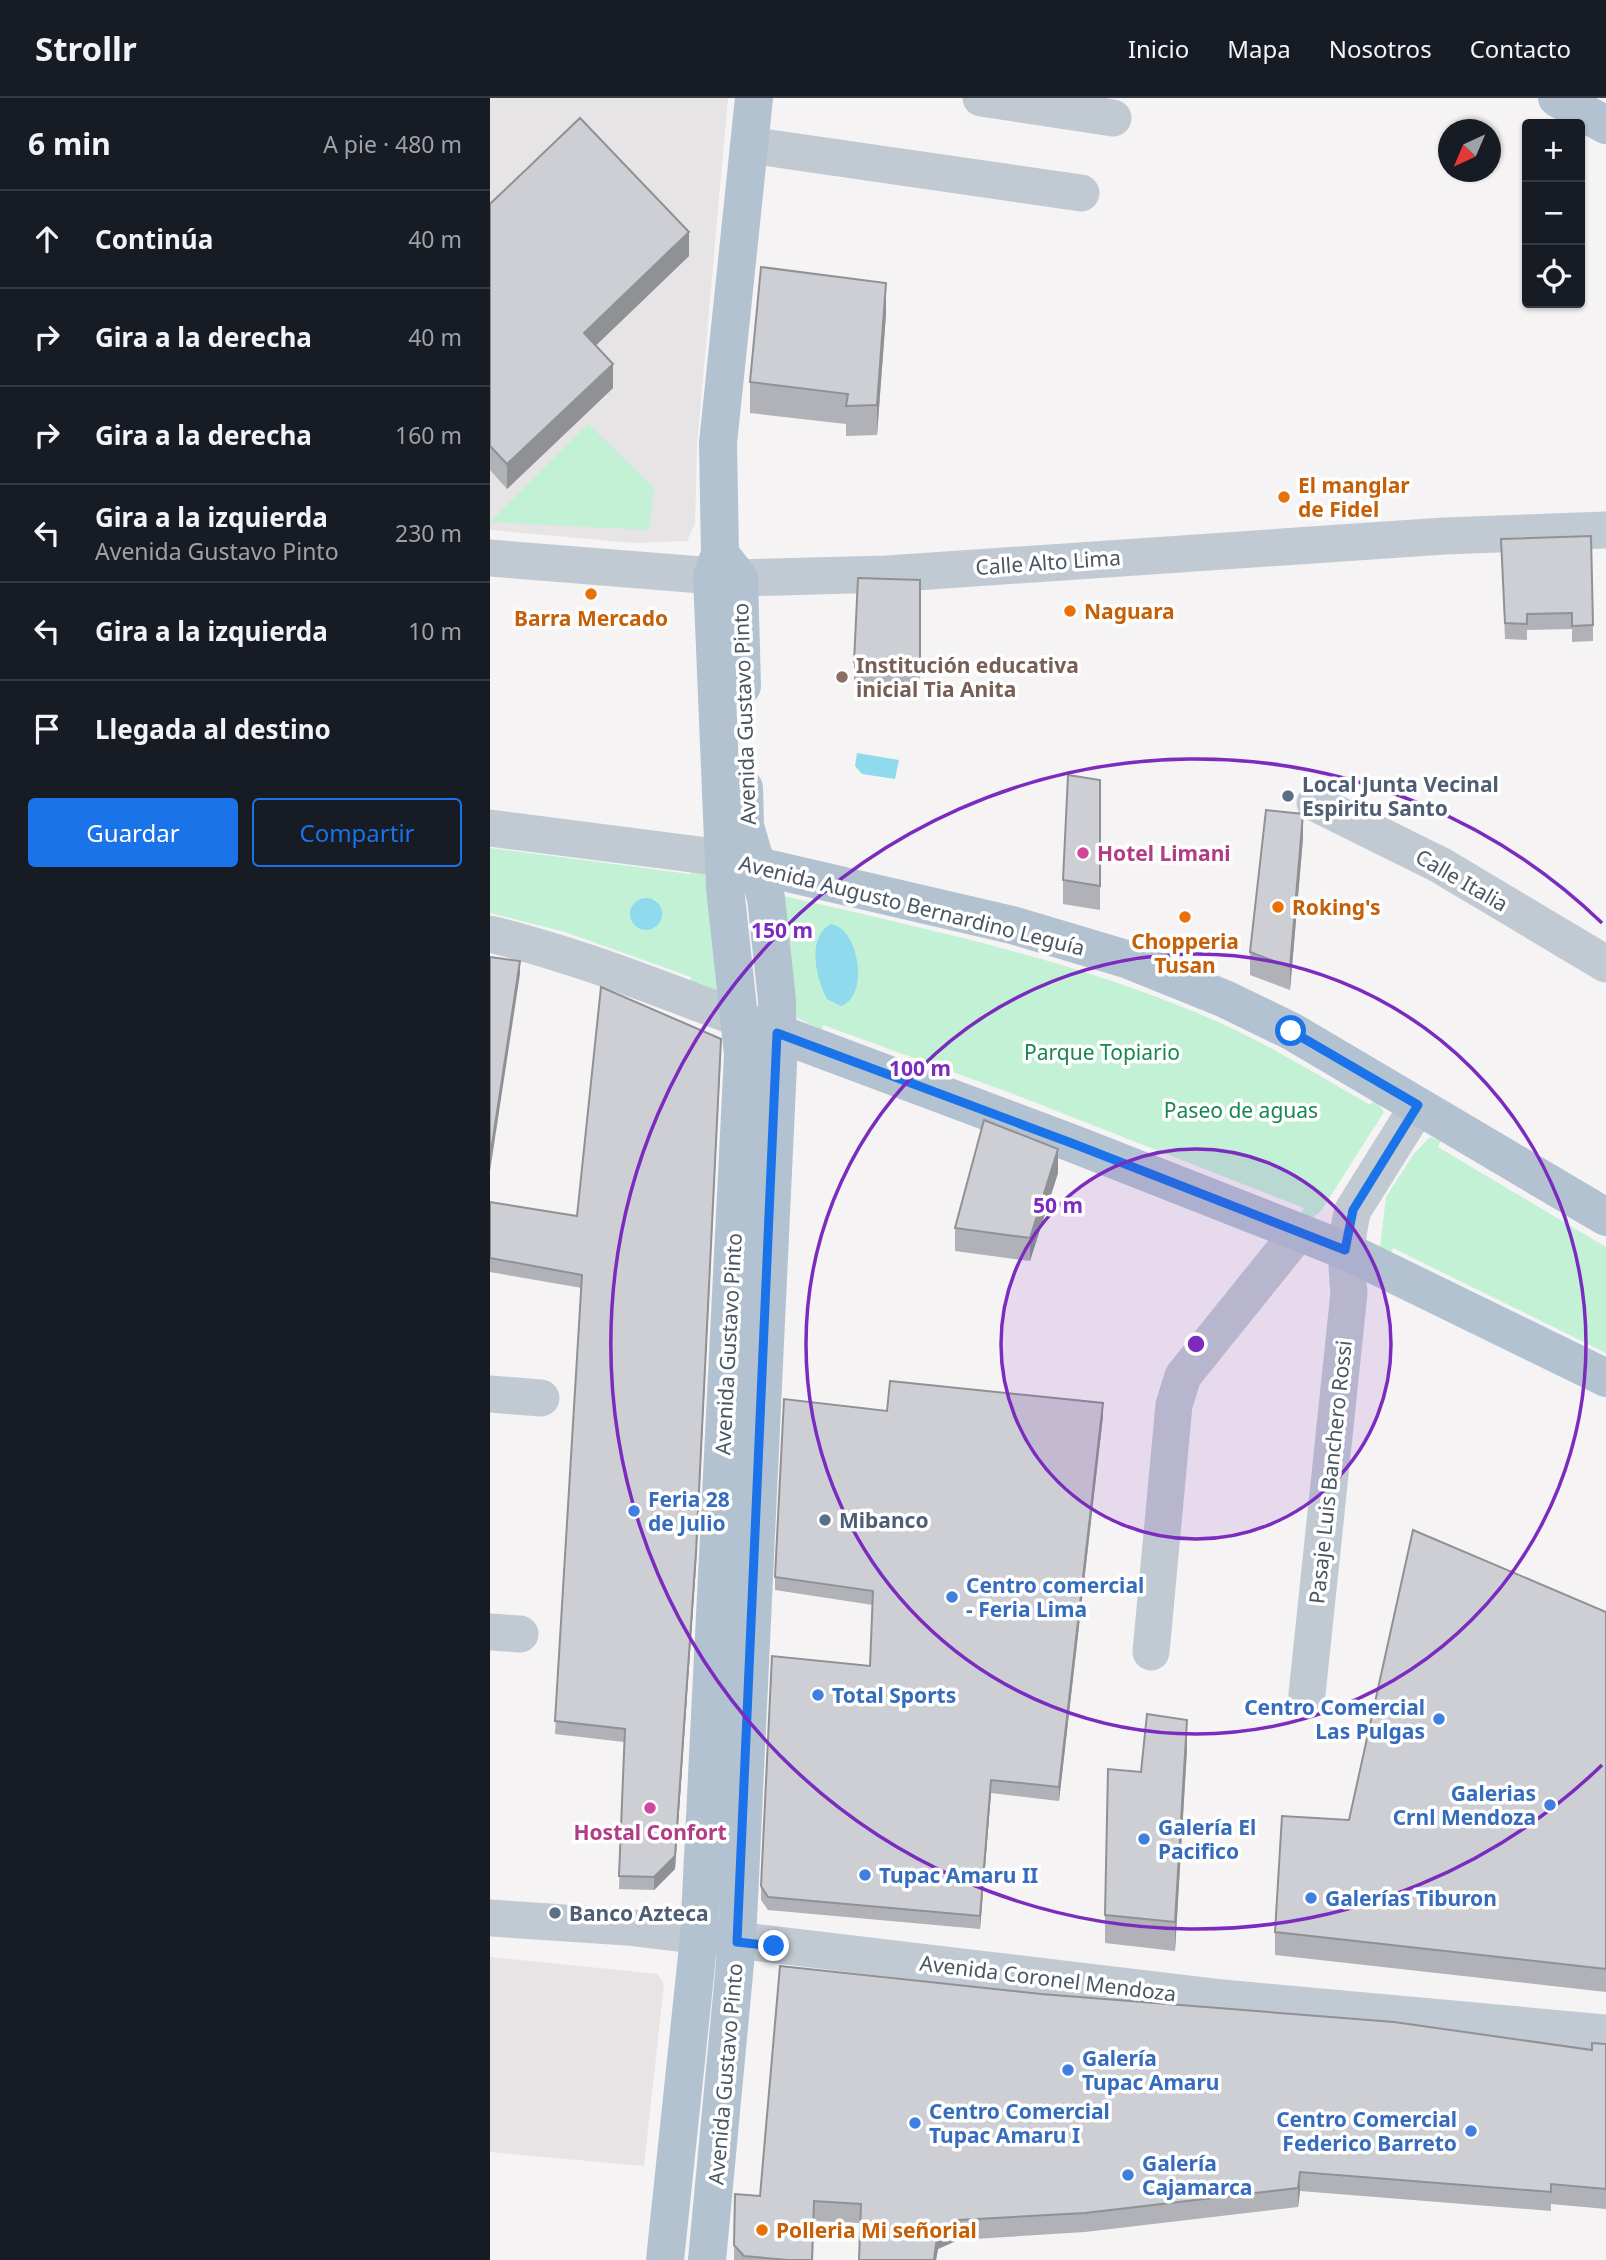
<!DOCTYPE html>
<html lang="es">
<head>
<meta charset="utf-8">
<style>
  :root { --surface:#171b24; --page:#20242c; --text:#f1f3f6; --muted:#9ea1a6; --line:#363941; --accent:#1a73e8 }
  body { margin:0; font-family:"Noto Sans",sans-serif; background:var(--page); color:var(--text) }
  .controls { position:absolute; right:21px; top:21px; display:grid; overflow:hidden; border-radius:7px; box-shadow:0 2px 5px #0004 }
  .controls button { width:63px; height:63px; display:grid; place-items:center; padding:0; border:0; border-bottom:2px solid var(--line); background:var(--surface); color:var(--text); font:35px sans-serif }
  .compass { position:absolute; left:948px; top:21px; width:63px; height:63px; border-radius:50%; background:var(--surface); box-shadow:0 2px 5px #0004; rotate:224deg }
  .stop { position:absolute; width:21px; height:21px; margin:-16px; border:5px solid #1a73e8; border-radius:50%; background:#fff }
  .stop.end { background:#1a73e8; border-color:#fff; box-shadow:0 2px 7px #0008 }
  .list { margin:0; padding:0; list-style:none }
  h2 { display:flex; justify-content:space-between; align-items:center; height:91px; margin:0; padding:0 28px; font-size:30px }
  h2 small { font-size:23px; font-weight:400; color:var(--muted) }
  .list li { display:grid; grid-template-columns:46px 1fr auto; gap:21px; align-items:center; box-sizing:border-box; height:98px; padding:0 28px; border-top:2px solid var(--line) }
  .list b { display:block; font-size:26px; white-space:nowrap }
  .list p { margin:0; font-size:23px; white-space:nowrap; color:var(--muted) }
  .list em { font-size:23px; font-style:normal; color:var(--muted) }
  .actions { display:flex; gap:14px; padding:21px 28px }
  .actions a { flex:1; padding:16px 0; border:2px solid var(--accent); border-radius:7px; text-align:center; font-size:24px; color:var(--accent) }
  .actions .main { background:var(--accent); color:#fff }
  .icon { flex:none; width:38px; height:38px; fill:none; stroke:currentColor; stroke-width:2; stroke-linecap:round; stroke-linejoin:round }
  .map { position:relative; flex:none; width:1116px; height:2162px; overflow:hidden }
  header { display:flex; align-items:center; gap:42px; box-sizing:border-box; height:98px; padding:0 35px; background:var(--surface); border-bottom:2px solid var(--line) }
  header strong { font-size:33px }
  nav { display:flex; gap:38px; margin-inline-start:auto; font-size:24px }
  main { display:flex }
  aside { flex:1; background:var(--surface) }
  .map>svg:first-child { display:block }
</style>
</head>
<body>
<header>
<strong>Strollr</strong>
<nav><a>Inicio</a><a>Mapa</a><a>Nosotros</a><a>Contacto</a></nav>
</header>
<main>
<aside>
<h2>6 min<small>A pie · 480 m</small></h2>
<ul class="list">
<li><svg class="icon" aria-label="ahead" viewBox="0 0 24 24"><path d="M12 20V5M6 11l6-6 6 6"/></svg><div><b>Continúa</b></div><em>40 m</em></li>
<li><svg class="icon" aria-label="right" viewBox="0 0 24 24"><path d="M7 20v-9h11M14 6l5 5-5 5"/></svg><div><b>Gira a la derecha</b></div><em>40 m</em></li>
<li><svg class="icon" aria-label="right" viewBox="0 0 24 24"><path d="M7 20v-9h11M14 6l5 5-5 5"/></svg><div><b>Gira a la derecha</b></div><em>160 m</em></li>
<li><svg class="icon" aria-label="left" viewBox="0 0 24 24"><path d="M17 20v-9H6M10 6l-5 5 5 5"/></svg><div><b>Gira a la izquierda</b><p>Avenida Gustavo Pinto</p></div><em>230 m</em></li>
<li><svg class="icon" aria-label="left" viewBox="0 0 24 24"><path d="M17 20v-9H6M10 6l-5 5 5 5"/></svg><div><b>Gira a la izquierda</b></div><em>10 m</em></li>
<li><svg class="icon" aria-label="arrive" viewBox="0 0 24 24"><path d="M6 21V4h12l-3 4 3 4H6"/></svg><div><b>Llegada al destino</b></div></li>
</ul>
<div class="actions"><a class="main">Guardar</a><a>Compartir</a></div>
</aside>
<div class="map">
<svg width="1116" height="2162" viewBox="0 0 1116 2162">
  <rect width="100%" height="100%" fill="#f5f3f3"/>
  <path fill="#e6e4e5" d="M0,0H238L207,347L205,426L197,443L144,445L0,432Z
    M0,1859L168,1876L174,1886L154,2068L0,2054Z"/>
  <path fill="#c3f1d5" d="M98,326L164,390L159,432L0,424Z
    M0,750L200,776L203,773L215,775L230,893L199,888L201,879L75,834L0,815Z
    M294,798C436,831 577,860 712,917C770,941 825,975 880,1007L885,1001L894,1014L831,1113L822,1120L810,1118L814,1110L526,997L333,927L332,932L307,920Z
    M940,1039L951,1043L948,1049L1116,1149V1255L903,1150L900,1156L890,1149L896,1099L923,1057Z"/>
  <path fill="#90daee" d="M367,655L409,662L405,681L372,676L365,668Z
    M140 816a16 16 0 1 1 32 0a16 16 0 1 1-32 0Z
    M341,826C369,830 380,898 351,908L337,901C326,881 316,839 341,826Z"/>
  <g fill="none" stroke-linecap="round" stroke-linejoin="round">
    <path stroke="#c1cad2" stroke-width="37" d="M491,0L623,20
      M259,47L591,95
      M0,460L249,480L397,476L954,438L1116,432
      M825,705L950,767L1116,866
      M0,730L233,760
      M0,836C87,857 167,890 251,921
      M0,1296L51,1300
      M0,1534L30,1536
      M661,1554L684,1307L693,1278L808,1135
      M817,1596L859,1195C856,1165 855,1141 863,1112L928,1008
      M0,1820L137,1829L733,1900L1116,1935"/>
    <path stroke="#b3c2d1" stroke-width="38" d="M1067,0L1116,27
      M230,456L249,480L252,588
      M246,763L522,827L636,861L735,901L801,933L1116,1119
      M266,927L584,1046L854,1152L1116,1280
      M175,2162L209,1839L253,956L235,790L222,478L230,456L228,345L264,0
      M217,2162L247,1844L288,966L287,902L276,800L255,728L254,690"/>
  </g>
  <path fill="#b0b2b7" d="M0,106L199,158L106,247L123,290L17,391L0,372Z
    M396,216L387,337L356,338V326L260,315V284Z
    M1011,441L1103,527V543L1082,544V531L1037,532V542L1015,541Z
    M430,482V587L364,588V564Z
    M610,682V812L573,806V782Z
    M813,740L800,892L760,877V854Z
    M231,954L206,1467L185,1771L164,1792L129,1791L134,1644L65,1636L92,1190L0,1174V1104L87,1118Z
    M568,1075L540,1163L465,1153V1130Z
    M397,1313L613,1318L569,1703L501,1695L490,1831L278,1812L271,1802V1788L380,1568L383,1507L285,1492V1479Z
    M1116,1514V1894L785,1857V1834L859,1722Z
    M697,1651L685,1853L615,1845V1817L651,1674Z
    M551,1896L1102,1952L1116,1946V2111L1061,2106V2113L810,2093L808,2109L595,2134L468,2142L448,2151L446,2162H369L370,2125L324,2123L323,2162H244L245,2096L270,2098Z"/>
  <path fill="#909195" d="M199,134V158L94,259V235Z
    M396,185V216L387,337V307Z
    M123,266V290L17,391V366Z
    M813,716V740L800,892V869Z
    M30,863V876L0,1073V1060Z
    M231,941L206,1467L185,1771L164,1792V1779Z
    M568,1051V1075L540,1163V1140Z
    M613,1305V1318L569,1703V1689Z
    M697,1622V1651L685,1853V1824Z
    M501,1682V1695L490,1831V1818Z
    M810,2074V2093L808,2109V2090Z
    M468,2122V2142L448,2151L446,2162H444L448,2131Z"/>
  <path fill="#cdcfd5" stroke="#909195" stroke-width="2" d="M90,20L199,134L94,235L123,266L17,366L0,348V106Z
    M271,169L396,185L387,307L356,308L358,296L260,284Z
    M1101,438L1103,527L1082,528V515L1037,516V526L1015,525L1011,441Z
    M368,480L430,482V564H364Z
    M578,677L610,682V788L573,782Z
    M776,712L813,716L800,869L760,854Z
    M0,859L30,863L0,1060Z
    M111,889L231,941L206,1454L185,1758L164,1779L129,1778L135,1631L65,1623L92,1177L0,1160V1104L87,1118Z
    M494,1022L568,1051L540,1140L465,1130Z
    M400,1283L613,1305L569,1689L501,1682L490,1818L278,1799L271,1788L282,1558L380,1568L383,1493L285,1479L294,1301L397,1313Z
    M923,1432L1116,1514V1871L785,1834L792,1718L859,1722Z
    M657,1616L697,1622L685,1824L615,1817L618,1671L651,1674Z
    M290,1868L551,1896L904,1924L1102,1952V1945L1116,1946V2091L1061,2086V2094L810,2074L808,2090L595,2115L468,2122L448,2131L444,2162H369L371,2106L324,2103L322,2162H298L254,2158L244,2147L245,2096L270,2098Z"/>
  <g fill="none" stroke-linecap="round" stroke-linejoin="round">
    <path stroke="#1a73e8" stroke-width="9" d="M284,1848L247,1844L287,935L584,1046L855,1152L863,1112L928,1007L801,933"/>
  </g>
  <circle cx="706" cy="1246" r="195" fill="#7b2cbf" fill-opacity=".12"/>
  <g fill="none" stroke="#7b2cbf" stroke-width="3.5">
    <circle cx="706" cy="1246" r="195"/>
    <circle cx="706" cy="1246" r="390"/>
    <path d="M1112 1667A585 585 0 1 1 1112 825"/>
  </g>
  <g fill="#e8710a" stroke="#fff" stroke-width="2.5">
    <circle cx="794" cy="399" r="7"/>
    <circle cx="101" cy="496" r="7"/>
    <circle cx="580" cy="513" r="7"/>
    <circle cx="788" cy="809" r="7"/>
    <circle cx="695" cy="819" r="7"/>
    <circle cx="272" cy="2132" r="7"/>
  </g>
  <circle fill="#8d6e63" stroke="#fff" stroke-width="2.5" cx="352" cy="579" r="7"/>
  <g fill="#5c6f8a" stroke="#fff" stroke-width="2.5">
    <circle cx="798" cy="698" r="7"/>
    <circle cx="335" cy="1422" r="7"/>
    <circle cx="65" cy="1815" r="7"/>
  </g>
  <g fill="#d1479c" stroke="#fff" stroke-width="2.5">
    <circle cx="593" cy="755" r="7"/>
    <circle cx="160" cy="1710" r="7"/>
  </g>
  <g fill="#3f7fe0" stroke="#fff" stroke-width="2.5">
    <circle cx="144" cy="1413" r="7"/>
    <circle cx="462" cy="1499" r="7"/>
    <circle cx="328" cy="1597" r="7"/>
    <circle cx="949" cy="1621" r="7"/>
    <circle cx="1060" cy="1707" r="7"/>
    <circle cx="654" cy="1741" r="7"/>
    <circle cx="375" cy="1777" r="7"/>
    <circle cx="821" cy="1800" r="7"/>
    <circle cx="578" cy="1972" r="7"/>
    <circle cx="425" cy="2025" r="7"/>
    <circle cx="981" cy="2033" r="7"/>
    <circle cx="638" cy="2077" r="7"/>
  </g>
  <g text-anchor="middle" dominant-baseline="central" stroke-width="7" stroke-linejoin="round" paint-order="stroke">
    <g font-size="21" font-weight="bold" fill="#c56008" stroke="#fff" text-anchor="start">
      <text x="808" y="387">El manglar<tspan x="808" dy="24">de Fidel</tspan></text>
      <text x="594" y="513">Naguara</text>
      <text x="101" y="520" text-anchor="middle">Barra Mercado</text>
      <text x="802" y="809">Roking's</text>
      <text x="695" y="843" text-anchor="middle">Chopperia<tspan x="695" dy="24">Tusan</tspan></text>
      <text x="286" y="2132">Polleria Mi señorial</text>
    </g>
    <g font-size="21" fill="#4a5661" stroke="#fff">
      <text transform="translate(558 464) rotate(-4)">Calle Alto Lima</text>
      <text transform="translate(254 616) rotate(-92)">Avenida Gustavo Pinto</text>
      <text transform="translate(972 782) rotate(30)">Calle Italia</text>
      <text transform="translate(422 807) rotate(14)">Avenida Augusto Bernardino Leguía</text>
      <text transform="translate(238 1246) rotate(-87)">Avenida Gustavo Pinto</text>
      <text transform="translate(840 1374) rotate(-84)">Pasaje Luis Banchero Rossi</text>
      <text transform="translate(558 1880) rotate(7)">Avenida Coronel Mendoza</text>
      <text transform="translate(235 1976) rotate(-85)">Avenida Gustavo Pinto</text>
    </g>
    <g font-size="21" font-weight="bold" fill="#785e54" stroke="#fff" text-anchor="start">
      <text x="366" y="567">Institución educativa<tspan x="366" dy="24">inicial Tia Anita</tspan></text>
    </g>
    <g font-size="21" font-weight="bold" fill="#4e5e75" stroke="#fff" text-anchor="start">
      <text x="812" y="686">Local Junta Vecinal<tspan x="812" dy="24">Espiritu Santo</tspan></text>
      <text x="349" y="1422">Mibanco</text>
      <text x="79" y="1815">Banco Azteca</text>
    </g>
    <g font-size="21" font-weight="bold" fill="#b23c85" stroke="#fff" text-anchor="start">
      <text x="607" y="755">Hotel Limani</text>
      <text x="160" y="1734" text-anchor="middle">Hostal Confort</text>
    </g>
    <g font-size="21" fill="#17864f" stroke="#fff">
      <text x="612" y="954">Parque Topiario</text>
      <text x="751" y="1012">Paseo de aguas</text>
    </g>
    <g font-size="21" font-weight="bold" fill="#366cbe" stroke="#fff" text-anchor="start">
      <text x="158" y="1401">Feria 28<tspan x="158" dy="24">de Julio</tspan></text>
      <text x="476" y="1487">Centro comercial<tspan x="476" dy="24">- Feria Lima</tspan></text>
      <text x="342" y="1597">Total Sports</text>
      <text x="935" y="1609" text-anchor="end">Centro Comercial<tspan x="935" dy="24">Las Pulgas</tspan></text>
      <text x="1046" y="1695" text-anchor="end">Galerias<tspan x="1046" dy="24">Crnl Mendoza</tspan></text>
      <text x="668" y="1729">Galería El<tspan x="668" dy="24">Pacifico</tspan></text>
      <text x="389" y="1777">Tupac Amaru II</text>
      <text x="835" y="1800">Galerías Tiburon</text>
      <text x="592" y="1960">Galería<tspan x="592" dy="24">Tupac Amaru</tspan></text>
      <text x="439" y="2013">Centro Comercial<tspan x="439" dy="24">Tupac Amaru I</tspan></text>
      <text x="967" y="2021" text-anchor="end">Centro Comercial<tspan x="967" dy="24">Federico Barreto</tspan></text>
      <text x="652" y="2065">Galería<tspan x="652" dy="24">Cajamarca</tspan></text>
    </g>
  </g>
  <circle cx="706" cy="1246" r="10" fill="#7b2cbf" stroke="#fff" stroke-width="3.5"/>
  <g font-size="21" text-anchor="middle" font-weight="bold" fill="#7b2cbf" stroke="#fff" stroke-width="7" stroke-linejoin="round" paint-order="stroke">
    <text x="292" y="840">150 m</text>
    <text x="430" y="978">100 m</text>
    <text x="568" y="1115">50 m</text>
  </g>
</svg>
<div class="controls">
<button>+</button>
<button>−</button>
<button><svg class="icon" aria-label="locate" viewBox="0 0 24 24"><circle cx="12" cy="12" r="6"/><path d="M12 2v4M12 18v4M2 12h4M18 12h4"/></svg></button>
</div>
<svg class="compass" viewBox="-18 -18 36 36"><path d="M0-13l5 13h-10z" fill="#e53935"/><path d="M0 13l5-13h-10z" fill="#9ea1a6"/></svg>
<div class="stop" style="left:801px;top:933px"></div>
<div class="stop end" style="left:284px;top:1848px"></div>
</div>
</main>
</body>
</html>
